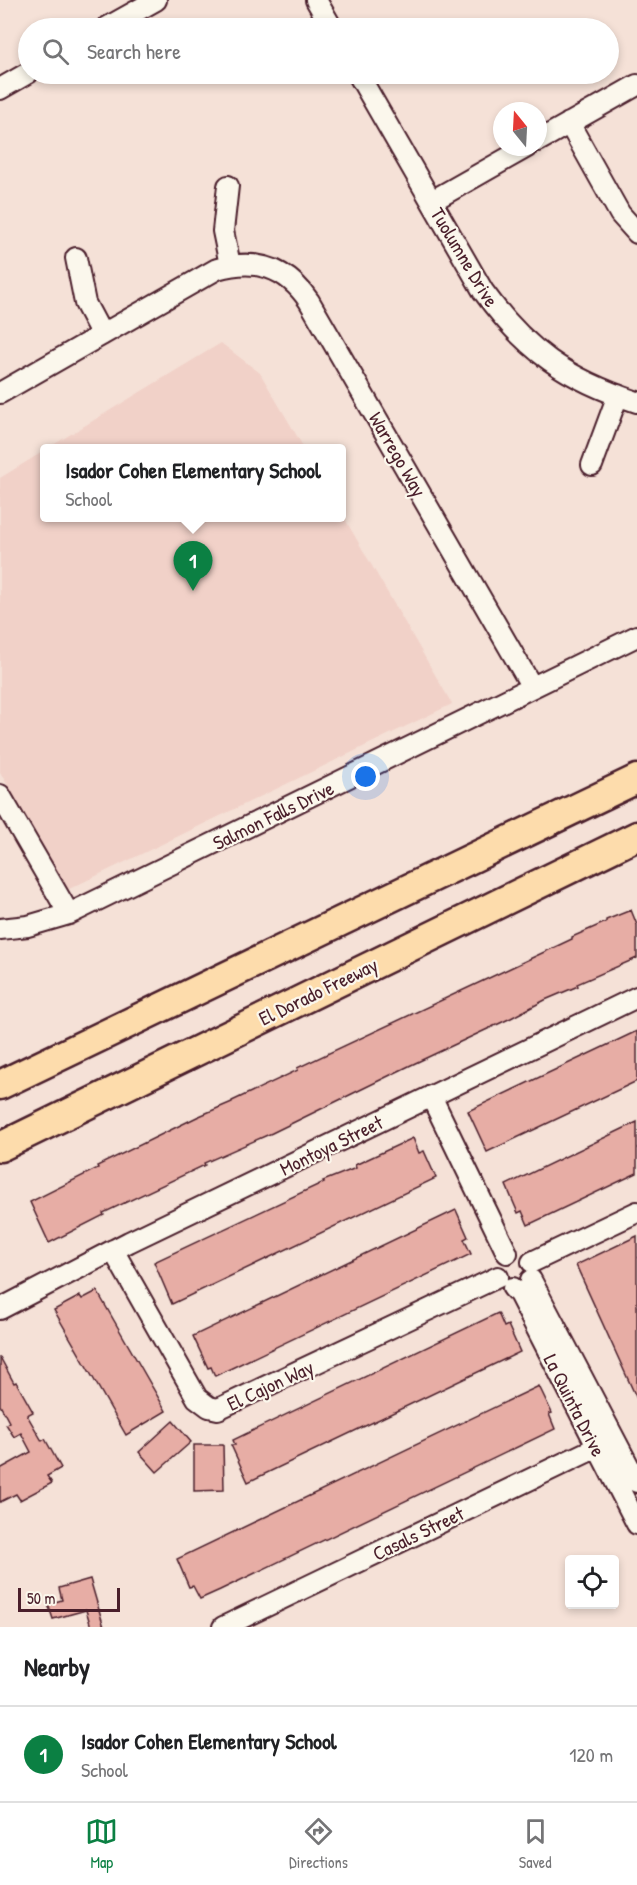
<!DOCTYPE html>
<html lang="en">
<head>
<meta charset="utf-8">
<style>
  :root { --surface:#fff; --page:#f6f6f6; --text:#202124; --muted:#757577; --line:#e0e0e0; --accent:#0b8043 }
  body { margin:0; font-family:"Patrick Hand",sans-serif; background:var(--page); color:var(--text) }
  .controls { position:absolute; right:18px; bottom:18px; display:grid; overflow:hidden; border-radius:6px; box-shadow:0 3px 9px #0003 }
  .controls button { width:54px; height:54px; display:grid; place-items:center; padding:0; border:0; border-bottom:2px solid var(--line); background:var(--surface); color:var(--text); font:30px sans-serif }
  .compass { position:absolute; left:493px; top:102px; width:54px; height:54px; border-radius:50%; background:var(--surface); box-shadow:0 3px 9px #0003; rotate:342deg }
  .scale { position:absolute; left:18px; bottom:15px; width:102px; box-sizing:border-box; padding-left:6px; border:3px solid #4a1f2b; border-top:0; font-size:16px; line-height:21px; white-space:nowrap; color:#4a1f2b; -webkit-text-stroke:4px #fbf7ec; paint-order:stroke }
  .you { position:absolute; left:366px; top:777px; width:21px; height:21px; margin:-15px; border:4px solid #fff; border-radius:50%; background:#1a73e8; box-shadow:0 0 0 9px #1a73e833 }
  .badge { display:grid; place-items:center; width:39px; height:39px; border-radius:50%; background:var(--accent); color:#fff; font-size:20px; font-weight:700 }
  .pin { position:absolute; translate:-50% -50px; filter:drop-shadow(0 2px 3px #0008) }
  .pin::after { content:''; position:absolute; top:32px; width:21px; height:18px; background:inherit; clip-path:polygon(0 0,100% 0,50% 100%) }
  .popup { position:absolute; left:40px; top:444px; width:306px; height:78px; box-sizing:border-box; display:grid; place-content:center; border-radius:6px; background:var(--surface); filter:drop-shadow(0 2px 4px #0005); font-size:20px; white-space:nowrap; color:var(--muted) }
  .popup b { font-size:22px; color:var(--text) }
  .popup::after { content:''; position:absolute; left:50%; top:100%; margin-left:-12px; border:12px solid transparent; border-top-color:var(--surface) }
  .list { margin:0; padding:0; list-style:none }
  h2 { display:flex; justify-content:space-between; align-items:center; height:78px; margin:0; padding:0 24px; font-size:26px }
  h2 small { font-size:20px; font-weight:400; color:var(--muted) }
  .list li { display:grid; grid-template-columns:39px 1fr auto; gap:18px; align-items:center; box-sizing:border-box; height:96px; padding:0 24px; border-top:2px solid var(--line) }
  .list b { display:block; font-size:22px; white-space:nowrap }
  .list p { margin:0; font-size:20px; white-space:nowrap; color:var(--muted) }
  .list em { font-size:20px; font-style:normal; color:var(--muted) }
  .icon { flex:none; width:33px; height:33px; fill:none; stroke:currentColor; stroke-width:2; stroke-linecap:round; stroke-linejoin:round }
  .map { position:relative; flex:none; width:637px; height:1627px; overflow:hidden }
  .search { position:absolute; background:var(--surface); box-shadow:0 3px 9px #0003; left:18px; right:18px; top:18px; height:66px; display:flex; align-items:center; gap:15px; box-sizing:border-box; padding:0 21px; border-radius:33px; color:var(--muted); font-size:22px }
  .sheet { height:174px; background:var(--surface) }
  nav { display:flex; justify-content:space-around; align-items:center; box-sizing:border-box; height:84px; border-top:2px solid var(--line); background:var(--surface); font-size:16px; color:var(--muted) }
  nav a { display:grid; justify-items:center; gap:3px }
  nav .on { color:var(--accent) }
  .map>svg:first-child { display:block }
</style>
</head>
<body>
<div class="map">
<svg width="637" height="1627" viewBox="0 0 637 1627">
  <rect width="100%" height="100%" fill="#f5e1d7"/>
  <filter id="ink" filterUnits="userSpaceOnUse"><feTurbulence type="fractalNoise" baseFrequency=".0167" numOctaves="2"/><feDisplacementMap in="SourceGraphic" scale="12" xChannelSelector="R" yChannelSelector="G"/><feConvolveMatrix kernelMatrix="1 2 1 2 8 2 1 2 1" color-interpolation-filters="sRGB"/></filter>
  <g filter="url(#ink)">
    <path fill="#f1d1c8" d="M221,343L260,373L304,448H48Z
      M44,451V518H342V514L452,704L67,890L0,772V478Z"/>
    <path fill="#e7ada5" stroke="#4a1f2b" stroke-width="1.5" d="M631,910L637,925V958L577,984L578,986L545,1000L511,1018L409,1066L272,1133L204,1163L205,1165L103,1213L104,1215L49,1243L30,1202L98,1168L97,1166L197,1117L232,1102V1101L298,1070L297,1068L572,939V937L606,922V920Z
      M637,1031V1081L487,1152L468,1111Z
      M637,1122V1173L528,1225L522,1211L518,1213L506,1185Z
      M413,1138L419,1153L424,1151L436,1178L172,1304L154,1262L324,1182L323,1181L356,1168L355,1165Z
      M456,1210L468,1237L464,1239L471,1254L215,1376L211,1367L208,1368L193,1336Z
      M637,1236V1399L576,1265Z
      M97,1291L166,1411L126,1435L54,1310L80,1296L82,1299Z
      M498,1313L504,1327L508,1325L520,1352L248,1482L231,1445H235L233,1440Z
      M0,1357L14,1383L16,1382L33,1412L27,1415L42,1441L45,1439L61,1468L47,1476L52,1483L20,1500L16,1494L0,1502V1469L31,1452L21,1433L14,1437L6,1424L9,1422L0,1405Z
      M539,1386L552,1413L549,1414L555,1429L220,1590L200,1599L193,1586L189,1587L177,1559Z
      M173,1421L191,1442L157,1472L139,1452Z
      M194,1445H223L224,1490L194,1491Z
      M90,1579L104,1627H91L86,1610L53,1619L48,1604L62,1600L59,1588Z"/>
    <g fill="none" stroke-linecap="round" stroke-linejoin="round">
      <defs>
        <path id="minor" d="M316,0L332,28
          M106,28L156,0
          M358,74L483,291C526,351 567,379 637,402
          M0,89L28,73
          M569,123L620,214L637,233
          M538,141L637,85
          M228,186L223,231L230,265
          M432,201L527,147
          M76,258L85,303L102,335
          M0,393L217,269C256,258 286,267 309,301L532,687
          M592,465L618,395
          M0,795L69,914
          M0,929L28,926L69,914L637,636
          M431,1096L507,1253
          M113,1250L197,1398L209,1407L218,1409L498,1277
          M532,1262L637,1212
          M531,1280L637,1482
          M513,1288L519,1294L637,1524
          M0,1309L129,1242L637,997
          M223,1627L614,1439"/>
        <path id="highway" d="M0,1085L637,779
          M0,1147L637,836"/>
      </defs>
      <use href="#minor" stroke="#4a1f2b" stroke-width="24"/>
      <use href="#highway" stroke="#4a1f2b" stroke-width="33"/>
      <use href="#minor" stroke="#fbf7ec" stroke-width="20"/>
      <use href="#highway" stroke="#fddcac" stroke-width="28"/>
    </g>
  </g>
  <g text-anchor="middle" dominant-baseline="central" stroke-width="4.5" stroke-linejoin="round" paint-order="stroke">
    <g font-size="20" fill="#4a1f2b" stroke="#fbf7ec">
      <text transform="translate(465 257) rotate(59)">Tuolumne Drive</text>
      <text transform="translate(398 454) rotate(60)">Warrego Way</text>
      <text transform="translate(273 815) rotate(-26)">Salmon Falls Drive</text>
      <text transform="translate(318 991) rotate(-26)">El Dorado Freeway</text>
      <text transform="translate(331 1145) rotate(-26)">Montoya Street</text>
      <text transform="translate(270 1385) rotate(-25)">El Cajon Way</text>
      <text transform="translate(575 1405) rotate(63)">La Quinta Drive</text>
      <text transform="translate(418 1533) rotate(-26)">Casals Street</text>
    </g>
  </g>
</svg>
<div class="controls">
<button><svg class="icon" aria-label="locate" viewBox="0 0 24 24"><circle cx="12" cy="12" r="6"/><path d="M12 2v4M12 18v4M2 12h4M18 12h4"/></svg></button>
</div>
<svg class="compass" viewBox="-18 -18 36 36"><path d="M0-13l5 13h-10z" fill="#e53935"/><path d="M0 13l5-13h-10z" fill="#757577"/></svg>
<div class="scale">50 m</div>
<div class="you"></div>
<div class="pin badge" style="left:193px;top:591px">1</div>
<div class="popup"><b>Isador Cohen Elementary School</b>School</div>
<div class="search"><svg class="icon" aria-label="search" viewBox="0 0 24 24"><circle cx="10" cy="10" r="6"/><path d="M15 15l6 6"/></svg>Search here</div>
</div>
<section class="sheet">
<h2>Nearby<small></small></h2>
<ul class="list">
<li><span class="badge">1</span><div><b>Isador Cohen Elementary School</b><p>School</p></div><em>120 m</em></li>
</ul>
</section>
<nav>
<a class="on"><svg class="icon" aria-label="map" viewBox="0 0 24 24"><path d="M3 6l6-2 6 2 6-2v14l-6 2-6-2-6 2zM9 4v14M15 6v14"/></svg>Map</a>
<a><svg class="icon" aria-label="directions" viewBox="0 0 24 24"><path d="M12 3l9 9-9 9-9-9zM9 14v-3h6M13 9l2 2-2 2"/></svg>Directions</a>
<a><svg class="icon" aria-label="saved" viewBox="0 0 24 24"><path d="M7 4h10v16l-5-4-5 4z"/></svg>Saved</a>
</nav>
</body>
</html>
